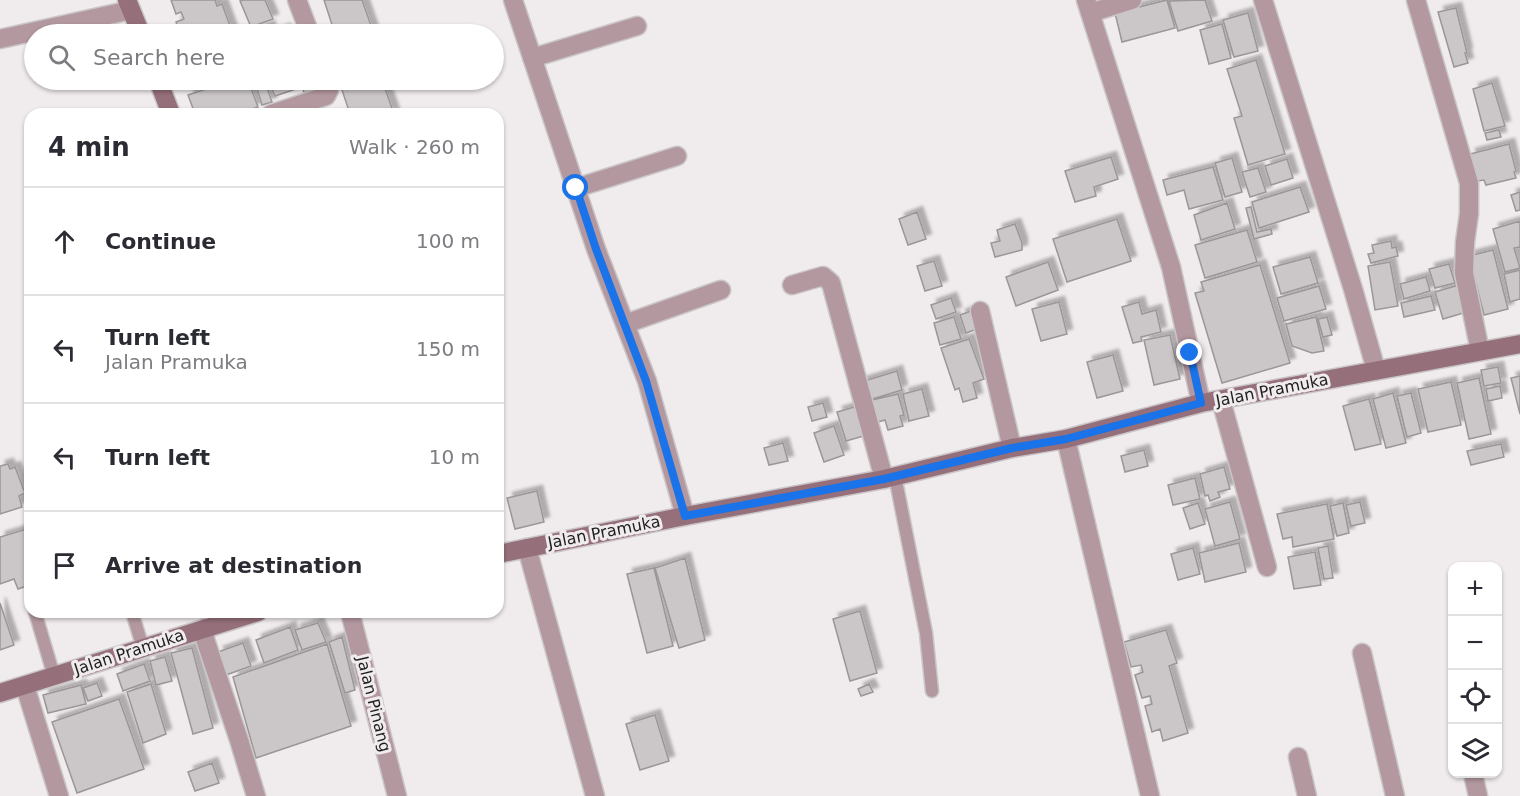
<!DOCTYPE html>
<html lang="en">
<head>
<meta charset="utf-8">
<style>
  :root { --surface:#fff; --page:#f2f2f3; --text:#2b2b33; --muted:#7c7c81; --line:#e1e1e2 }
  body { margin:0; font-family:"DejaVu Sans",sans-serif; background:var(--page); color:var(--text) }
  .controls { position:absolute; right:18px; bottom:18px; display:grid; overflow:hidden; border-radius:12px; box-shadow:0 2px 4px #0004 }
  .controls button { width:54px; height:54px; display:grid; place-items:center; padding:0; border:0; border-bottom:2px solid var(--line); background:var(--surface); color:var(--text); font:30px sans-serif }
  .stop { position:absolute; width:18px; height:18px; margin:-14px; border:4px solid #1a73e8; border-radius:50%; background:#fff }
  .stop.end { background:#1a73e8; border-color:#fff; box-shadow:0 2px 6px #0008 }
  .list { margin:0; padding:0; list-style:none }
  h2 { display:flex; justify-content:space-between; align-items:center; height:78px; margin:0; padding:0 24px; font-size:26px }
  h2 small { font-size:20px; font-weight:400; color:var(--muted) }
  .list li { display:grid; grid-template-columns:39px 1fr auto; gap:18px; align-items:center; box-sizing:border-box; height:108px; padding:0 24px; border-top:2px solid var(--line) }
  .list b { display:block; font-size:22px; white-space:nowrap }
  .list p { margin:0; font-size:20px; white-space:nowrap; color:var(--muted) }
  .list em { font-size:20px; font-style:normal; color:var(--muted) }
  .icon { flex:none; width:33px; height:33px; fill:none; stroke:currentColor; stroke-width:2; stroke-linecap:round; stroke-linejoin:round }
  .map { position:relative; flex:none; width:1520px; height:796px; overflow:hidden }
  .search { position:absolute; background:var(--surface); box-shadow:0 2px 4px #0004; left:24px; top:24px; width:480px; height:66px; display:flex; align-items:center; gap:15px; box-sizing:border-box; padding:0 21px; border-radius:33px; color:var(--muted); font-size:22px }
  .panel { position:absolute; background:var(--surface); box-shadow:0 2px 4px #0004; left:24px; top:108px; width:480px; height:510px; border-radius:18px }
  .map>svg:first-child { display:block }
</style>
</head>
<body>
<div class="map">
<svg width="1520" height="796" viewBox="0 0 1520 796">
  <defs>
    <filter id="shadow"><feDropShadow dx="5.5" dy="-5.5" stdDeviation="1.5" flood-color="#0004"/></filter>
  </defs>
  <rect width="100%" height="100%" fill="#f0ebed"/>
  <path fill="#cbc6c8" stroke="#9b9698" stroke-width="1.5" filter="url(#shadow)" d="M171,0H215L217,6L222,4L233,34H180L176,22L184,19L181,12L176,14Z
    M243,0H265L273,19L251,27L240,1Z
    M324,0H362L374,34H335Z
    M1167,0L1175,28L1122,42L1115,13Z
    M1205,0L1212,21L1178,31L1169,1Z
    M1456,8L1467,53H1465L1468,63L1454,67L1438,12Z
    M1248,13L1258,51L1234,57L1223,20Z
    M1222,24L1231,58L1209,64L1200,30Z
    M269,26L272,34L285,29L287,34H249L248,33Z
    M1256,60L1285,154L1248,165L1234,118L1242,116L1227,69Z
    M194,80H221L197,88Z
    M233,80H248L258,107L237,114H195L188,95Z
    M268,80H296L299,88L275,96Z
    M301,80H316L319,90L304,93Z
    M369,80H382L394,114H362L361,110L350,114L342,90Z
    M265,82L272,102L262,105L256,85Z
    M1492,83L1505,126L1484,131L1473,89Z
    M1499,130L1501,137L1487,140L1485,133Z
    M1509,144L1516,171L1514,172L1516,178L1486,185L1484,180L1478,181L1470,154Z
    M1111,157L1118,179L1094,187L1096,196L1075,202L1065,171Z
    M1232,158L1242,192L1225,197L1215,163Z
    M1287,159L1293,178L1271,185L1265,166Z
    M1213,167L1223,200L1189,209L1184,190L1167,195L1163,180Z
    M1258,168L1266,192L1250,197L1242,172Z
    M1300,187L1309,212L1259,228L1252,202Z
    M1520,192V210L1516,211L1511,195Z
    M1227,203L1235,229L1201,240L1194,215Z
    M1251,207L1257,232L1271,229L1272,234L1254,239L1246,208Z
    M917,212L926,239L908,245L899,219Z
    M1117,219L1131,261L1067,282L1053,239Z
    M1520,221V247L1514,248L1520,268L1505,272L1493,229Z
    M1015,224L1022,243V250L995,257L991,243L1000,241L997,230Z
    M1247,230L1257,262L1205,278L1195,245Z
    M1391,241L1392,248L1396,247L1398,256L1371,263L1368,254L1374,253L1372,245Z
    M1493,250L1508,309L1484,315L1469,256Z
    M1310,257L1318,283L1281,294L1273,267Z
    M934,261L942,286L925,291L917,266Z
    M1048,262L1058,290L1016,306L1006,277Z
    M1390,262L1398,306L1375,310L1368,266Z
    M1449,264L1455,283L1435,288L1429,269Z
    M1260,265L1290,363L1222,383L1195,293L1204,291L1201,282Z
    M1520,270V299L1510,302L1504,274Z
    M1426,277L1430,291L1404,299L1400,284Z
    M1462,284L1470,311L1443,319L1435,292Z
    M1319,286L1326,309L1284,321L1277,298Z
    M1431,296L1435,310L1404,317L1401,303Z
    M951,298L956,312L936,319L931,305Z
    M1059,302L1067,334L1041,341L1032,309Z
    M1139,302L1142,314L1156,310L1161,332L1141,337L1142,341L1133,343L1122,307Z
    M971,311L977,329L966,333L960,315Z
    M954,317L961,339L940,345L934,323Z
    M1316,317L1324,351L1312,353L1292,346L1286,324Z
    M1327,317L1332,335L1323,337L1318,319Z
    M1170,335L1180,379L1154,385L1144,340Z
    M969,339L984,379L973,383L977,398L963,402L959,388L955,390L941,348Z
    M1113,355L1123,391L1097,398L1087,362Z
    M1498,367L1501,383L1484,386L1481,370Z
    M897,371L902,390L866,401L861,382Z
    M1520,376V414L1511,378Z
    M1479,378L1491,434L1469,439L1457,383Z
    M1451,382L1461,425L1428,432L1418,389Z
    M1500,386L1502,398L1488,401L1486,389Z
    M922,389L929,416L909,421L903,394Z
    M1393,393L1406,443L1386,448L1373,399Z
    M1411,393L1421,433L1407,437L1397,396Z
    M898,394L904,415L900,416L903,426L888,430L885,420L878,422L872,400Z
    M1369,399L1381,444L1355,450L1343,406Z
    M823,403L827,417L812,421L808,407Z
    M858,406L867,435L846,441L837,412Z
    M834,426L844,455L824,462L814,433Z
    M783,443L788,461L769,465L764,448Z
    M1501,444L1504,457L1471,465L1467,451Z
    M1144,450L1148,466L1125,472L1121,456Z
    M8,464L10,469L15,467L25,493L19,496L22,507L0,514V466Z
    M1224,467L1230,489L1218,492L1220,497L1210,501L1208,495L1205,496L1200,474Z
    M1195,478L1200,499L1173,505L1168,485Z
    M537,491L544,522L515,529L507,498Z
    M1230,502L1240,539L1215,546L1205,509Z
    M1360,502L1365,523L1351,526L1346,505Z
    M1198,503L1205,524L1190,529L1183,508Z
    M1343,503L1349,533L1337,536L1330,506Z
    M1327,504L1334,539L1293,547L1292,537L1283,539L1277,514Z
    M30,528V575H27L30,585L18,589L14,579L0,584V537Z
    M1239,543L1246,572L1205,582L1199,553Z
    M1328,546L1333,578L1324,579L1318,548Z
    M1193,548L1200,574L1178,580L1171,554Z
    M1315,552L1321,585L1294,589L1288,557Z
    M685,558L705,640L679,648L655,568Z
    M654,568L673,646L647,653L627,574Z
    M0,603L14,645L0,650Z
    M860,611L877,673L850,681L833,619Z
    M318,623L326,642L302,650L295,630Z
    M290,627L298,650L264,663L256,640Z
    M1166,630L1177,663L1169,666L1188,733L1163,741L1160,729L1152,732L1145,706L1152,704L1150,696L1142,698L1135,675L1143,672L1141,665L1131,667L1124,642Z
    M342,637L355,690L345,693L329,642Z
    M243,643L251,666L226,675L218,652Z
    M327,644L351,726L256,758L233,677Z
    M192,648L213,728L193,734L171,653Z
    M165,657L172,681L156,685L150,661Z
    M144,664L150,681L123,691L117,674Z
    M97,683L102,696L88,701L83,688Z
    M151,684L166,734L143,743L127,692Z
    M869,684L873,692L861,696L858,689Z
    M81,685L86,704L48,713L43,695Z
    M119,699L144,769L77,793L52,722Z
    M655,715L669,761L640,770L626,724Z
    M212,763L219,783L195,791L188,772Z"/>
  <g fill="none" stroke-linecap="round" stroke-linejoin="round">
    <defs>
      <path id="lane" d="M895,476L926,633L932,691
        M35,612L54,676
        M132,612L143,648"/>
      <path id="street" d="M297,0L310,34
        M513,0L596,249L647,381L685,516
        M1086,0L1171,267L1201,403
        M1263,0L1353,289L1376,370
        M1416,0L1469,183V214L1465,242L1464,273L1480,351
        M1090,13L1132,0
        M0,39L131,10
        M532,58L637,26
        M271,114L326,96L329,90L328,80
        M576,188L677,156
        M792,285L823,276L831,283L884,479
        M980,311L1012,448
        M625,324L721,290
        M1221,400L1267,567
        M1066,439L1150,796
        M527,548L595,796
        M350,612L397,796
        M205,628V639L239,740L256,796
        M1362,653L1395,796
        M25,686L59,796
        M1298,757L1307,796
        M1473,774L1478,796"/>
      <path id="secondary" d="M127,0L141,34
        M158,80L171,114
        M498,554L685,516L884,479L1012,448L1066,439L1201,403L1520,344
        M0,693L258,612"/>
    </defs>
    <use href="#lane" stroke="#cac6c8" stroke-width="15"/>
    <use href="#street" stroke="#cac6c8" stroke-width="21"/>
    <use href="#secondary" stroke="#cac6c8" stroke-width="21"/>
    <use href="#lane" stroke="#b3989f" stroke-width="12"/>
    <use href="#street" stroke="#b3989f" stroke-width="18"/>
    <use href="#secondary" stroke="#956f7a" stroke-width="18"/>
  </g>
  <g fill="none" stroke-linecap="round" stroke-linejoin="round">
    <path stroke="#1a73e8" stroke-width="8" d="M576,188L596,249L646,381L685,516L884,479L1012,448L1066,439L1201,403L1190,353"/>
  </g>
  <g text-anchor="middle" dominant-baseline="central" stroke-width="6" stroke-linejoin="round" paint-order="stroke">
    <g font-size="16" fill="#1f1e1e" stroke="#f0ebed">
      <text transform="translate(1272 390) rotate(-11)">Jalan Pramuka</text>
      <text transform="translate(604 532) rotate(-11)">Jalan Pramuka</text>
      <text transform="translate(129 652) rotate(-18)">Jalan Pramuka</text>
      <text transform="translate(374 704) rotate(76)">Jalan Pinang</text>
    </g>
  </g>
</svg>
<div class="controls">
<button>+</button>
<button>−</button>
<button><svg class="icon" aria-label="locate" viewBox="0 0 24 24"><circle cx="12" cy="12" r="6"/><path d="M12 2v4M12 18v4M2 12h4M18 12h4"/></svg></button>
<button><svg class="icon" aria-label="layers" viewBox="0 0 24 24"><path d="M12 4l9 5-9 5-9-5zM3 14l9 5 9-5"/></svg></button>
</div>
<div class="stop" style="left:576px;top:188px"></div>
<div class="stop end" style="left:1190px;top:353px"></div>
<div class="search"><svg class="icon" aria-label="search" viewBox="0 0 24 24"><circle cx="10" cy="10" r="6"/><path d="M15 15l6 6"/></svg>Search here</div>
<section class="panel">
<h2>4 min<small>Walk · 260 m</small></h2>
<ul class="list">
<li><svg class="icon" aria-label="ahead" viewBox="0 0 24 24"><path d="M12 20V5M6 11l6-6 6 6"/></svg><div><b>Continue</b></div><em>100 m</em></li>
<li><svg class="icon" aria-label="left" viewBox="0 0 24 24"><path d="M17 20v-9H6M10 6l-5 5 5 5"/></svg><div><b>Turn left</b><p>Jalan Pramuka</p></div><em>150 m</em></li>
<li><svg class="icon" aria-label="left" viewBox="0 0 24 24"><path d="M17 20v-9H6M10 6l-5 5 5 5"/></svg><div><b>Turn left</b></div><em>10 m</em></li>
<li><svg class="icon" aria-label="arrive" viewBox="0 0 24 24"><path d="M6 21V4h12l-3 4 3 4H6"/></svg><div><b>Arrive at destination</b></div></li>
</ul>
</section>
</div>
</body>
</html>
